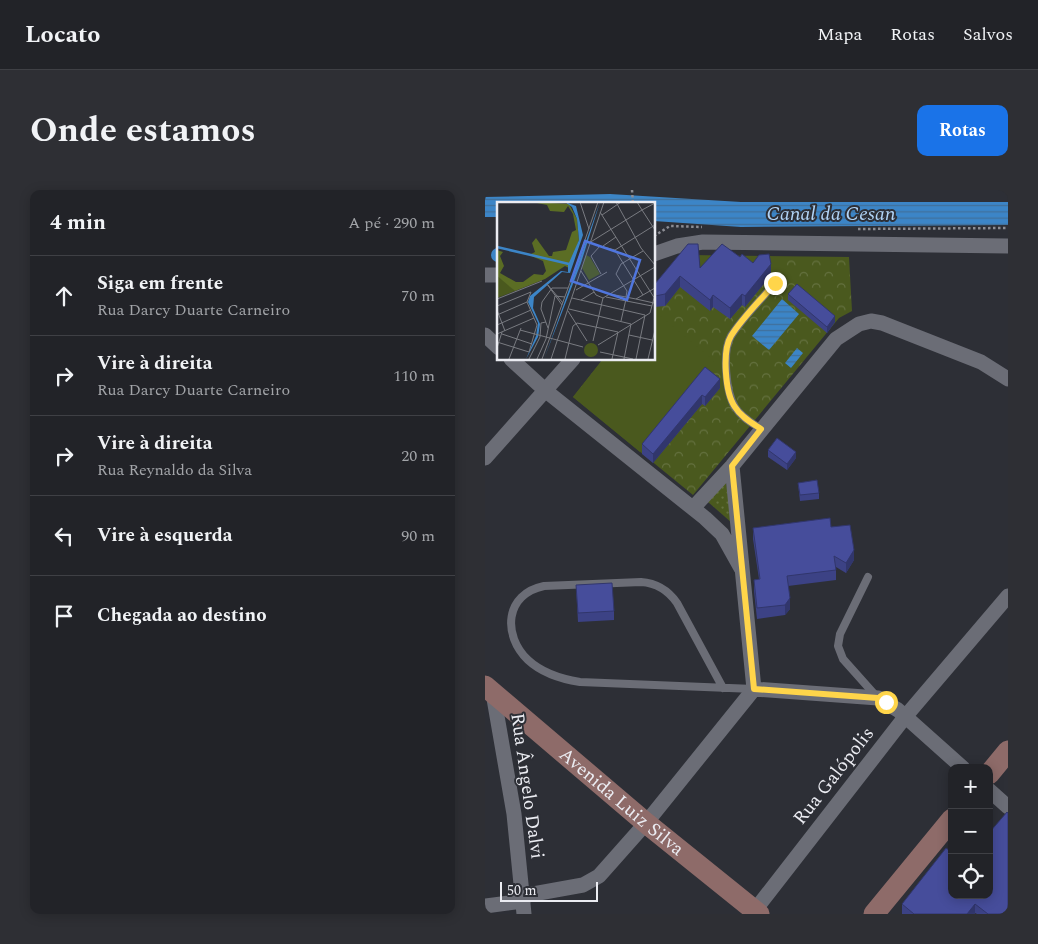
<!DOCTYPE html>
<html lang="pt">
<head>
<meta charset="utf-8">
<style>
  :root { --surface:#222328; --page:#2e2f34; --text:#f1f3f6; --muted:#a2a4a8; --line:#3f4045; --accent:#1a73e8 }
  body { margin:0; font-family:Spectral,serif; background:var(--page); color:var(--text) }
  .controls { position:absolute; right:15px; bottom:15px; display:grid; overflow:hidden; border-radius:10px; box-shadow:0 2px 12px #0003 }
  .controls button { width:45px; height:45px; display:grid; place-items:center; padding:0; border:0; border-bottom:1px solid var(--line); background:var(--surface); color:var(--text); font:25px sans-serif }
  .scale { position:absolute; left:15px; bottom:12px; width:98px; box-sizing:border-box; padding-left:5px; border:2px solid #ebecf2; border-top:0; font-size:14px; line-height:18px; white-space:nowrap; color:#ebecf2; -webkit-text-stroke:4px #2d2f36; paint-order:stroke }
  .stop { position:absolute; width:15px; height:15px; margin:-11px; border:4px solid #ffd54a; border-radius:50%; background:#fff }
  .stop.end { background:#ffd54a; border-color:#fff; box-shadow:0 1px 5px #0008 }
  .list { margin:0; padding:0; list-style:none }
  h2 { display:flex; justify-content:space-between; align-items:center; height:65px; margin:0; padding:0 20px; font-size:21px }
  h2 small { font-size:16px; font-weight:400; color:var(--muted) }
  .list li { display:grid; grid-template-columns:32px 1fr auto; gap:15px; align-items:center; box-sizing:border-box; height:80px; padding:0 20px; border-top:1px solid var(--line) }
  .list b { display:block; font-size:19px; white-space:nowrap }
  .list p { margin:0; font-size:16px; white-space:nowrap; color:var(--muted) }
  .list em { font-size:16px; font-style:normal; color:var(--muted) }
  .icon { flex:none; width:28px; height:28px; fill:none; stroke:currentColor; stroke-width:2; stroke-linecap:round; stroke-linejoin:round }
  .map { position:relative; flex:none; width:523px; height:724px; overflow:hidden; border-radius:10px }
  header { display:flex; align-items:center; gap:30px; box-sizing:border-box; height:70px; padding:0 25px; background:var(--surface); border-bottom:1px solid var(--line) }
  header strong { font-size:24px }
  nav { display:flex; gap:28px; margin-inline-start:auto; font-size:18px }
  .intro { display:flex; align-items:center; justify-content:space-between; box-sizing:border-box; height:120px; padding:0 30px }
  h1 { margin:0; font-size:35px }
  .button { padding:12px 22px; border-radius:10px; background:var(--accent); color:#fff; font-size:18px; font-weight:700 }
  main { display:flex; gap:30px; padding:0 30px }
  aside { flex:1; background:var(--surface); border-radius:10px; box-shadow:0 2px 12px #0003 }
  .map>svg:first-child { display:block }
</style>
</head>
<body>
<header>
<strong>Locato</strong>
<nav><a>Mapa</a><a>Rotas</a><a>Salvos</a></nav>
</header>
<div class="intro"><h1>Onde estamos</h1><a class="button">Rotas</a></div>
<main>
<aside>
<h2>4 min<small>A pé · 290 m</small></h2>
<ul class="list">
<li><svg class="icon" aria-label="ahead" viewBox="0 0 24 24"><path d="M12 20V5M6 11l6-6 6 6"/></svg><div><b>Siga em frente</b><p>Rua Darcy Duarte Carneiro</p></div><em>70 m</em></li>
<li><svg class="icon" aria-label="right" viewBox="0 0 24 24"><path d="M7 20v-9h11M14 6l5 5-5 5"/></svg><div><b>Vire à direita</b><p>Rua Darcy Duarte Carneiro</p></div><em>110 m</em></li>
<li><svg class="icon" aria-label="right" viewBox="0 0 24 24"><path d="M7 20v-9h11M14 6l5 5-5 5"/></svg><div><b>Vire à direita</b><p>Rua Reynaldo da Silva</p></div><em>20 m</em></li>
<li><svg class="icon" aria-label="left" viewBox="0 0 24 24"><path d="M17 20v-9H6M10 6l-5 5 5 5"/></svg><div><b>Vire à esquerda</b></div><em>90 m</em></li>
<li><svg class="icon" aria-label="arrive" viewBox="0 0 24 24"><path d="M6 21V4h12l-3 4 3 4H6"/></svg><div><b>Chegada ao destino</b></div></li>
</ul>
</aside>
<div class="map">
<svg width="523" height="724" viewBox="0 0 523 724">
  <defs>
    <pattern id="park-crowns" width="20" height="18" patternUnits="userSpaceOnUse" patternTransform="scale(1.25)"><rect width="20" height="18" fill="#4a591e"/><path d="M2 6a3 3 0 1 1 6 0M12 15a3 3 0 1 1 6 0" fill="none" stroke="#64713f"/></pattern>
    <pattern id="garden-dots" width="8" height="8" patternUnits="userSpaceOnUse" patternTransform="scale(1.25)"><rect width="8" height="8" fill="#4a591e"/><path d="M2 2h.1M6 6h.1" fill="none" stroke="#64713f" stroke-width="1.8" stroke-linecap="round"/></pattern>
    <pattern id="water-rules" width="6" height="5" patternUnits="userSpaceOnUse" patternTransform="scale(1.25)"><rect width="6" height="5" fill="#3c85c7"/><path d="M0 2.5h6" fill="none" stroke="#406f9b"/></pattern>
  </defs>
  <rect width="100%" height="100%" fill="#2d2f36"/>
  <path fill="url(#park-crowns)" d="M203,65L364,67L367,121L354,128L208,305L88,207L118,169H169V107Z"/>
  <path fill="url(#garden-dots)" d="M241,292L247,333L223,312Z"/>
  <path fill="#4a591e" d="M169,121L229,171L155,262L88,207L118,169H169Z"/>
  <path fill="url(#water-rules)" d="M125,4L256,12H523V35L256,37L169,31V14H14V27H0V7Z
    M297,109L314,124L284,160L267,146Z
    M312,158L318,163L306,178L300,173Z"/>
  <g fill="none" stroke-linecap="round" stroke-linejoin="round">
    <path stroke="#3c85c7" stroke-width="14" d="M13,65H14"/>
    <path stroke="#8c8d94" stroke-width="2.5" stroke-dasharray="2.5 2.5" stroke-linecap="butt" d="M147,0L148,14
      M373,39L523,38
      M169,46L185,36L217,37"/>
    <path stroke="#6b6d76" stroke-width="8" d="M276,239C267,233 256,227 250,217C241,203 237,161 246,146C258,127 276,110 290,93
      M383,387L355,444L353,456L358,469L391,506
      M238,498L192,413C183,400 171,393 156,392L59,396C20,404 17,445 43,470C57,483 76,489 95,492L269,499"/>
    <path stroke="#6b6d76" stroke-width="15" d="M169,64L192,56L218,52L523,56
      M0,85H14
      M0,145L14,158
      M26,169L61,201L220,328L237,344L256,378
      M0,268L88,169
      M247,276L269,499
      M208,318L247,276L351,149L374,134L386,131L397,133L496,172L523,189
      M269,499L393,508L413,520L478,578
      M8,503L29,624L39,724
      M504,600L523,617
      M37,706L98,695L114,686L161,633L269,499
      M0,716L38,711
      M267,724L420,527L523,406"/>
    <g stroke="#8e6b69" stroke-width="21">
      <path id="s1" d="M0,496L161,633L274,724"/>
      <path d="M504,584L523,561"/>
      <path d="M389,724L467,629"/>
    </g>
  </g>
  <path fill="#3c4285" d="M255,67L286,85L260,117L257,115L245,129L228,117L225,121L195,97L180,116L170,117L169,95L215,78Z
    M303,104L350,132L342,143L303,110Z
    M220,177L235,198L220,216L217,214L168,273L157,264V254Z
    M283,260L311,268L302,280L283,267Z
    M313,293L334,303V309L315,311Z
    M346,337L369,370L361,383L351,377V390L303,396L305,419L300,425L272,429L269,401V390L274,389L268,349V338Z
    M91,395L129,421V430L93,432Z
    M467,705L523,724H492L490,723V724H417V714Z"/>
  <path fill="#31366c" d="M286,74V85L260,117V106Z
    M195,86V97L180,116V104Z
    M257,104V115L245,129V118Z
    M228,105V117L225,121V110Z
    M350,126V132L342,143V137Z
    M235,189V198L220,216V207Z
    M217,205V214L168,273V264Z
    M311,262V268L302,280V274Z
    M369,360V370L361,383V373Z
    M305,408V419L300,425V415Z
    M490,714V724H482Z"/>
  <path fill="#464d9b" stroke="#31366c" d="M203,54H213L215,78L237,54L255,67L257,64L268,73L274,65L284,64L286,74L260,106L257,104L245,118L228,105L225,110L195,86L180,104L170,106L169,95Z
    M312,94L350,126L342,137L303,104Z
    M220,177L235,189L220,207L217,205L168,264L157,254Z
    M292,248L311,262L302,274L283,260Z
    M332,290L334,303L315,305L313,293Z
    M345,328L346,337L365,335L369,360L361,373L349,366L351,380L302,386L305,408L300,415L272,418L269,390L275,389L268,338Z
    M127,393L129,421L93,423L91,395Z
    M522,622L523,623V724H503L490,714L482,724H429L417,714L461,658L467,662V705H504V643Z"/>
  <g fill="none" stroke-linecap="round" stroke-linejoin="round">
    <path stroke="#ffd54a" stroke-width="6" d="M290,93C276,110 258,127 246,146C237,161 240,203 250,217C256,227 267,233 276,239L247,276L269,499L393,508L401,512"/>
  </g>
  <g text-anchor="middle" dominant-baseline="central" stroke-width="4" stroke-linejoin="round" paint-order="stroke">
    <g font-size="19" fill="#ebecf2" stroke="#2d2f36">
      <text transform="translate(349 586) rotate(-52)">Rua Galópolis</text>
      <text transform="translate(42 596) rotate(82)">Rua Ângelo Dalvi</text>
      <text stroke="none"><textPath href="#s1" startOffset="179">Avenida Luiz Silva</textPath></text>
    </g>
    <g font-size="20" font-style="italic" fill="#b1d4f7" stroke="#2d2f36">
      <text x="346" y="24">Canal da Cesan</text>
    </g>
  </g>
  <g transform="translate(12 12)">
    <rect width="158" height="158" fill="#2d2f36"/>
    <path d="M0,74L12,83L18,89L0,96Z" fill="#4a591e"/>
    <path d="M35,0L72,2L80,17L82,38L72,66L68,64L48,77L18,89L0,74V48L6,50L3,54L7,64L3,71L19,80H26L37,72L46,73L49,69L46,59L32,53L38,50L35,41L39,36L52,54H55L56,50L69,48L75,30L79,28L76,12L71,4L67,10L53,9L50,3Z" fill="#5b6d24"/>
    <path d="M89,53L93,55L103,72L92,78L85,66ZM87 148a7 7 0 1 1 14 0a7 7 0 1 1-14 0Z" fill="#4a591e"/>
    <path d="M68,0L79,4L86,33L73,71L65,70L37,95L36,106L43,122L41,135L29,157L39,134L41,121L31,100L33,94L64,69L71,70V63L82,38L80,17L75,5ZM103,0L84,61L47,157L54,138Z" fill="#3c85c7"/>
    <path fill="none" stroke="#3c85c7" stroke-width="2.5" d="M0,45L72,62"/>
    <path fill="none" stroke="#797b81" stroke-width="1" d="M83,0L92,27M119,0L144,46L158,63M140,0L145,8L158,1M103,10L158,97M105,13L124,0M92,41L145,8L158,28M103,44L118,48L158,23M103,44L94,54L104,72M106,44L119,35M118,48L146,93M78,67L101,0M84,69L99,93L106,96M119,72L124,62L146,49M119,72L130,89L129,95M79,88L110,70M113,92L139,97L158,86M109,95L155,104M75,96L148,113L139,157M106,96L158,65M0,97L45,79M139,97L157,101M84,98L97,90M65,103L50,82L66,101M0,104L34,90M72,107L134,122L127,157M0,108L8,129M71,109L90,139M0,113L30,100M124,119L129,97M0,123L34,108M51,126L44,107L45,100L55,86H71M23,128L86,145M0,132L37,116M5,132L35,142M132,133L155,138M96,139L106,96M0,140L32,150L40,123L30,100L34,90M101,143L153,111L157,96M0,146L5,130M103,150L136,157M12,157L24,126M32,157L43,135L44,121L49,120M40,157L49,137L58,94L68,95M45,157L77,70M54,157L107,0M68,157L76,124L80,121L121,130L115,157M151,157L158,128"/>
    <path fill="#5076de" fill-opacity="0.15" stroke="#5076de" stroke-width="2.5" d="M88,39L143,58L130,98L74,79Z"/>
    <rect width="158" height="158" fill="none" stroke="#ebecf2" stroke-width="2.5"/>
  </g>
</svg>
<div class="controls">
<button>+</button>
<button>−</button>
<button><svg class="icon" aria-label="locate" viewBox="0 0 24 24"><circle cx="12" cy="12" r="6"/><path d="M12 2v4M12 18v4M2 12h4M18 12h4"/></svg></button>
</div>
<div class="scale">50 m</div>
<div class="stop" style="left:401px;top:512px"></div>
<div class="stop end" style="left:290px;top:93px"></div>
</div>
</main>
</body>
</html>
